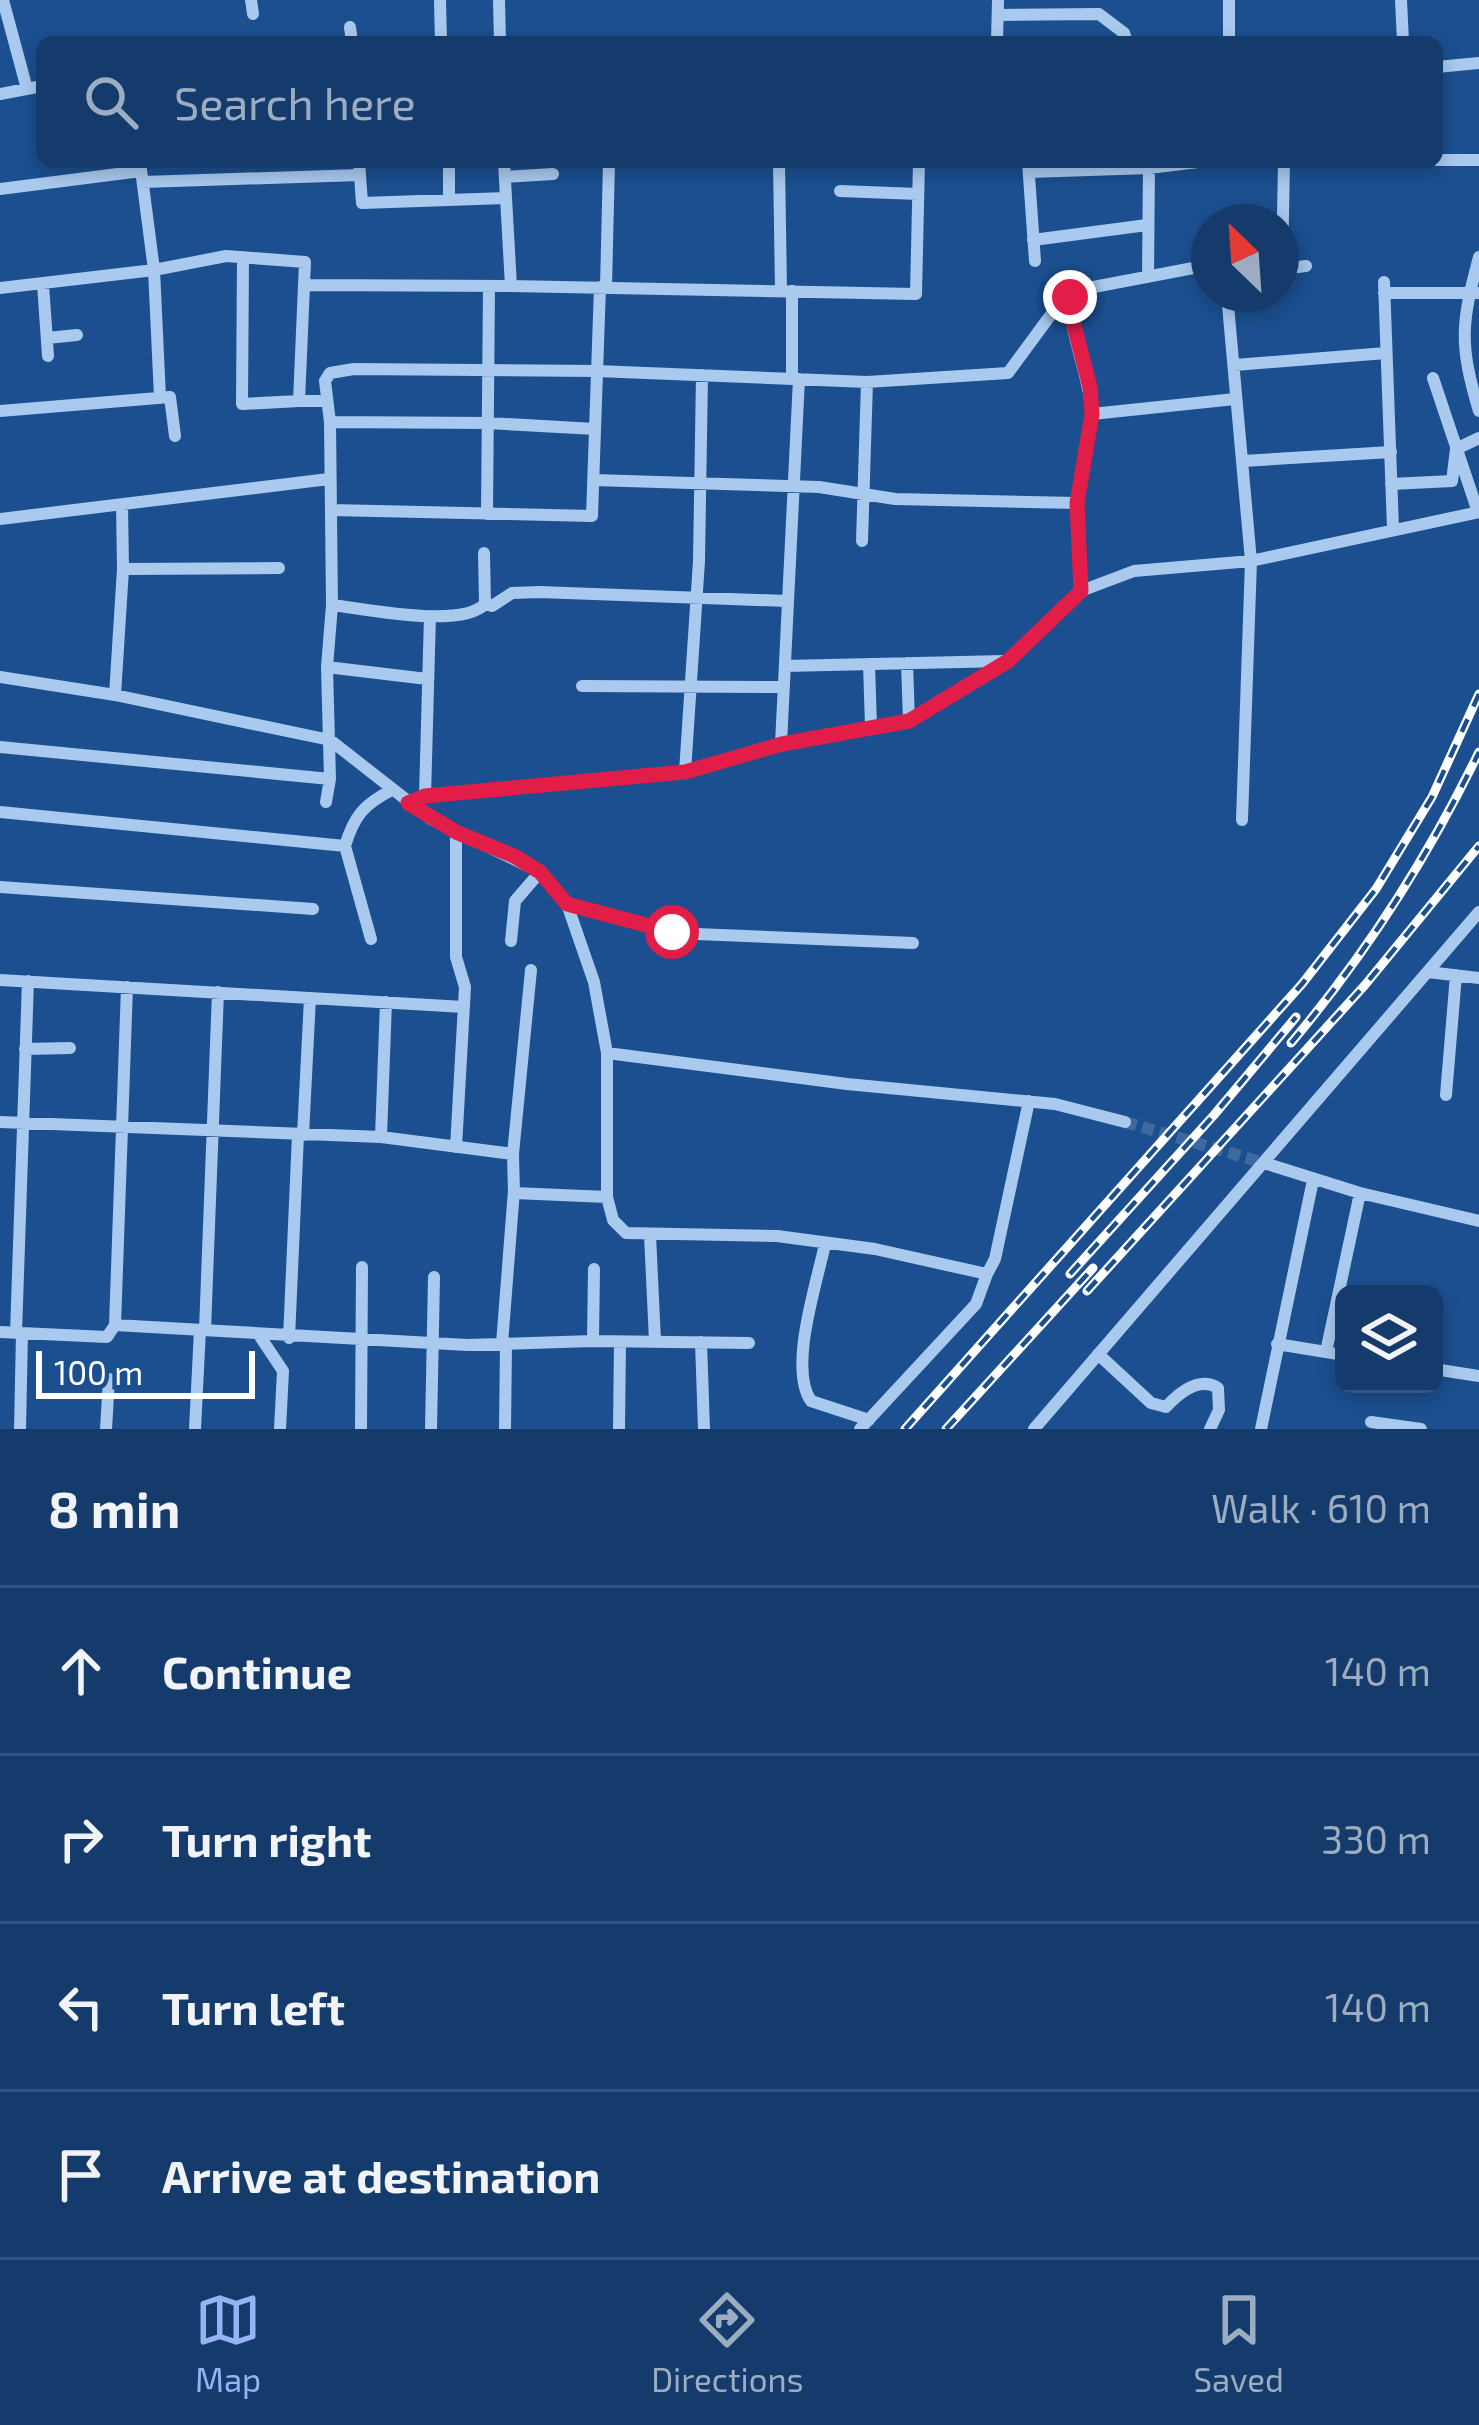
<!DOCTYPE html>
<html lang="en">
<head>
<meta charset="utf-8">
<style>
  :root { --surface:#143b6b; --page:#1d4271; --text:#f1f3f6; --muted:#9dadc1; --line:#33557e; --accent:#95b2f1 }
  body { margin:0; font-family:"Exo 2",sans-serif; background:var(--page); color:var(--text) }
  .controls { position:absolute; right:36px; bottom:36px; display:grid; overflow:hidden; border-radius:18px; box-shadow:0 6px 18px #0003 }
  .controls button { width:108px; height:108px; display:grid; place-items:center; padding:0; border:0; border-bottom:3px solid var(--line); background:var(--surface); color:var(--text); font:60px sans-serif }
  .compass { position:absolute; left:1191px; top:204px; width:108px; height:108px; border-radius:50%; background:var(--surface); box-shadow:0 6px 18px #0003; rotate:335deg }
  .scale { position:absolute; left:36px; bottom:30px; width:219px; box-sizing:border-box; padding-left:12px; border:6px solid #fff; border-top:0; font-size:33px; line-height:42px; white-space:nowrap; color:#fff; -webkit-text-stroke:9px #1b4f8f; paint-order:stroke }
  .stop { position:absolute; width:36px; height:36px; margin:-27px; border:9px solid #e11d48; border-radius:50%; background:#fff }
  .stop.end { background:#e11d48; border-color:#fff; box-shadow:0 3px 12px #0008 }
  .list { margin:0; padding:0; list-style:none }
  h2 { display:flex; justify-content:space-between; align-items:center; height:156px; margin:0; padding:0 48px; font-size:51px }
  h2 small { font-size:39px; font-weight:400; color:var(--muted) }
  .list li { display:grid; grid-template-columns:78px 1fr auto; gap:36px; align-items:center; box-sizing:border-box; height:168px; padding:0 48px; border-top:3px solid var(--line) }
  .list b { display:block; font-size:45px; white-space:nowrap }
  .list em { font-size:39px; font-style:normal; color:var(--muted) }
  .icon { flex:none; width:66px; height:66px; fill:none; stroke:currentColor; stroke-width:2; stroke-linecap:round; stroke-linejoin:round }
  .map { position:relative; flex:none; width:1479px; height:1429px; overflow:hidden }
  .search { position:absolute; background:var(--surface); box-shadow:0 6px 18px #0003; left:36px; right:36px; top:36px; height:132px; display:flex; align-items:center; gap:30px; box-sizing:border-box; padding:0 42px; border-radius:18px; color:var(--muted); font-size:45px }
  .sheet { height:828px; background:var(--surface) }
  nav { display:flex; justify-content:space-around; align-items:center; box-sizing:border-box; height:168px; border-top:3px solid var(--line); background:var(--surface); font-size:33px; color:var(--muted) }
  nav a { display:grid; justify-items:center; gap:6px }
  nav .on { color:var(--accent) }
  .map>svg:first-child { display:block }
</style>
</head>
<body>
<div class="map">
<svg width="1479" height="1429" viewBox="0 0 1479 1429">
  <rect width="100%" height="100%" fill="#1b4f8f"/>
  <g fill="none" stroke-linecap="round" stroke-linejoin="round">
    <path stroke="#3d69a0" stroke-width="12" stroke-dasharray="12 6" stroke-linecap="butt" d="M1125,1122L1264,1163"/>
    <path stroke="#a9c9ee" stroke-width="12" d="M3,0L27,89
      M251,0L253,14
      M440,0L441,42
      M499,0L500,42
      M1229,0V42
      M1401,0L1403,42
      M998,15L1099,14L1124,33L1127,42
      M350,27L352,42
      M997,42L998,0
      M1437,67L1479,63
      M0,94L42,86
      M1437,160H1479
      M140,162L154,270L226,256L305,262L299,401H326
      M359,162L362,203L506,198
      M449,162V200
      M504,162L511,286L916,294L919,162
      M779,162L781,291
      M1028,162L1035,261
      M1029,172L1149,168L1198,162
      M505,177L553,174
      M143,182L360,175
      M0,189L141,171
      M840,191L918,194
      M1033,240L1147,225
      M243,257L242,404L299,401
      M1479,257C1461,324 1459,344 1479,411
      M1281,269L1306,266
      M1282,269L1284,162
      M1148,277L1149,165
      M1384,282L1393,529
      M43,284L48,356
      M304,285L511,286
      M606,287L609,162
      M0,288L154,270L160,397
      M1384,293H1479
      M1227,294L1251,561L1242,820
      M47,338L77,335
      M1235,365L1386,353
      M1433,378L1478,512
      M792,379V291
      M0,411L170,397L175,436
      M1092,414C1090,378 1067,326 1070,297L1078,290L1209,265
      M330,422L488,423L595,429
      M1243,461L1391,452
      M593,480L819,487L895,499L1077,503L1092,414L1235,399
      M1391,484L1452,481L1456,449L1479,438
      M331,510L592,516L600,287
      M487,514L489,286
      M0,519L329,479
      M862,541L867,382
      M123,569L279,568
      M1081,591L1134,571L1251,561L1479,512
      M485,604L492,606L512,593L539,592L787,601
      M332,605C366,609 461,629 485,604L484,553
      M907,663L909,721
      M869,664L871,727
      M785,666L1005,661
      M327,667L427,679
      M0,677L115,695L330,740L431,819L540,872L567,904L594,982L607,1053V1197L613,1220L626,1233L777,1236L875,1249L987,1274L995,1259L1029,1101
      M582,686L784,687
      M115,695L123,569L122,505
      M781,744L799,379
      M0,747L330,779
      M685,772L699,561L702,375
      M425,796L430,616
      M326,802L330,779L327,667L332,605L330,422L325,381L330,373L354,369L597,371L867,382L1008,373L1061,301
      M408,803L425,796L685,772L781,744L909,721L1008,661L1081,591L1077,503
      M0,812L345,846L371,939
      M345,846C354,816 364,804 392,790
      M0,887L313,909
      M567,904L672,933L913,943
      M511,941L515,901L540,872
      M531,970L513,1154L514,1193L607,1197
      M1428,972L1479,978
      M0,980L464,1007
      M386,1002L381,1137L513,1154
      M25,1049L70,1048
      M607,1053L847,1084L1055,1104L1125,1122
      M1446,1095L1456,975
      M0,1122L381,1137
      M303,1135L310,998
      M456,1147L465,987L456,957V831
      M1264,1163L1360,1193L1479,1221
      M650,1235L655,1341
      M825,1244C817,1283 788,1368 811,1401L869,1420
      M115,1325L127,987
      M205,1330L218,992
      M0,1332L107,1337L115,1325L467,1345L593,1341L749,1343
      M16,1333L28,981
      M259,1335L283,1371L280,1429
      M289,1338L298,1135
      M593,1341L594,1269
      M701,1342L704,1429
      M502,1344L514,1190
      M1277,1344L1344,1355
      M1326,1352L1360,1193
      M1098,1354L1151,1403L1166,1407C1179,1393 1199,1376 1218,1388L1219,1410L1210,1429
      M1434,1369L1479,1376
      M1371,1422L1421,1429
      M20,1429L22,1333
      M106,1429L109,1379
      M195,1429L200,1330
      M361,1429L362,1267
      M431,1429L434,1277
      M505,1429L506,1344
      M619,1429L620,1342
      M860,1429L976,1304L987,1274
      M1034,1429L1479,912
      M1261,1429L1313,1180"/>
    <defs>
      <path id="rail" d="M1291,1043C1367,953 1428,857 1479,752
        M1070,1274L1214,1115L1296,1017
        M1087,1291L1365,985L1479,846
        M905,1429L1302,984L1376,889L1432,797L1479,694
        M946,1429L1093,1268"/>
    </defs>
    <use href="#rail" stroke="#fff" stroke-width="9"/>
    <use href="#rail" stroke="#1b4f8f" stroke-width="4.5" stroke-dasharray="14" stroke-linecap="butt"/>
  </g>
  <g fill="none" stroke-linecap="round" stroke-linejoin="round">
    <path stroke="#e11d48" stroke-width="15" d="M672,932L567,904L540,872L514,856L456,832L408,803L425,796L685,772L782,744L909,721L1008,661L1081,591L1077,503L1092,414L1090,387L1070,310V297"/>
  </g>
</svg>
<div class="controls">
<button><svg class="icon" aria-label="layers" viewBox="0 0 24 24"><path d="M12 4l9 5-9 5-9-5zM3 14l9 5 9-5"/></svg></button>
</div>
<svg class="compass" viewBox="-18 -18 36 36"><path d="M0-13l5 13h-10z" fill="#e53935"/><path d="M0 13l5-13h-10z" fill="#9dadc1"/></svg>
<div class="scale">100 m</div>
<div class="stop" style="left:672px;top:932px"></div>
<div class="stop end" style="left:1070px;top:297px"></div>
<div class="search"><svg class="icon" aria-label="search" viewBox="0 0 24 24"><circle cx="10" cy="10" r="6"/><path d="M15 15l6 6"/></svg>Search here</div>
</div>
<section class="sheet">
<h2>8 min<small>Walk · 610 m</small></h2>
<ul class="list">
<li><svg class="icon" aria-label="ahead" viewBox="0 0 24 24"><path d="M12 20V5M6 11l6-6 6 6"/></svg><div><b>Continue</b></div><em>140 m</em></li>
<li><svg class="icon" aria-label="right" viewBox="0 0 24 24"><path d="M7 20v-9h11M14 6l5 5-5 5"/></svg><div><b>Turn right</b></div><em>330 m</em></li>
<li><svg class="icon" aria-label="left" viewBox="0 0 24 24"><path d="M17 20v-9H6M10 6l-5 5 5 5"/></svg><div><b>Turn left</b></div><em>140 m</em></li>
<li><svg class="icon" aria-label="arrive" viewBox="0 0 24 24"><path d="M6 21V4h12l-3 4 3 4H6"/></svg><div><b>Arrive at destination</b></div></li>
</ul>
</section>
<nav>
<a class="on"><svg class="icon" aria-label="map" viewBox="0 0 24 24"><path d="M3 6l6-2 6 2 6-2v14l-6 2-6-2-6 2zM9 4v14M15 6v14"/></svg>Map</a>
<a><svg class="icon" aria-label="directions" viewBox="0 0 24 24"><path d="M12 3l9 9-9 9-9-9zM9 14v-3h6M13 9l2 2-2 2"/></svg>Directions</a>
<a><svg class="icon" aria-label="saved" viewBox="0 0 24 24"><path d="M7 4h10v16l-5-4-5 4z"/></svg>Saved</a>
</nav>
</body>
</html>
